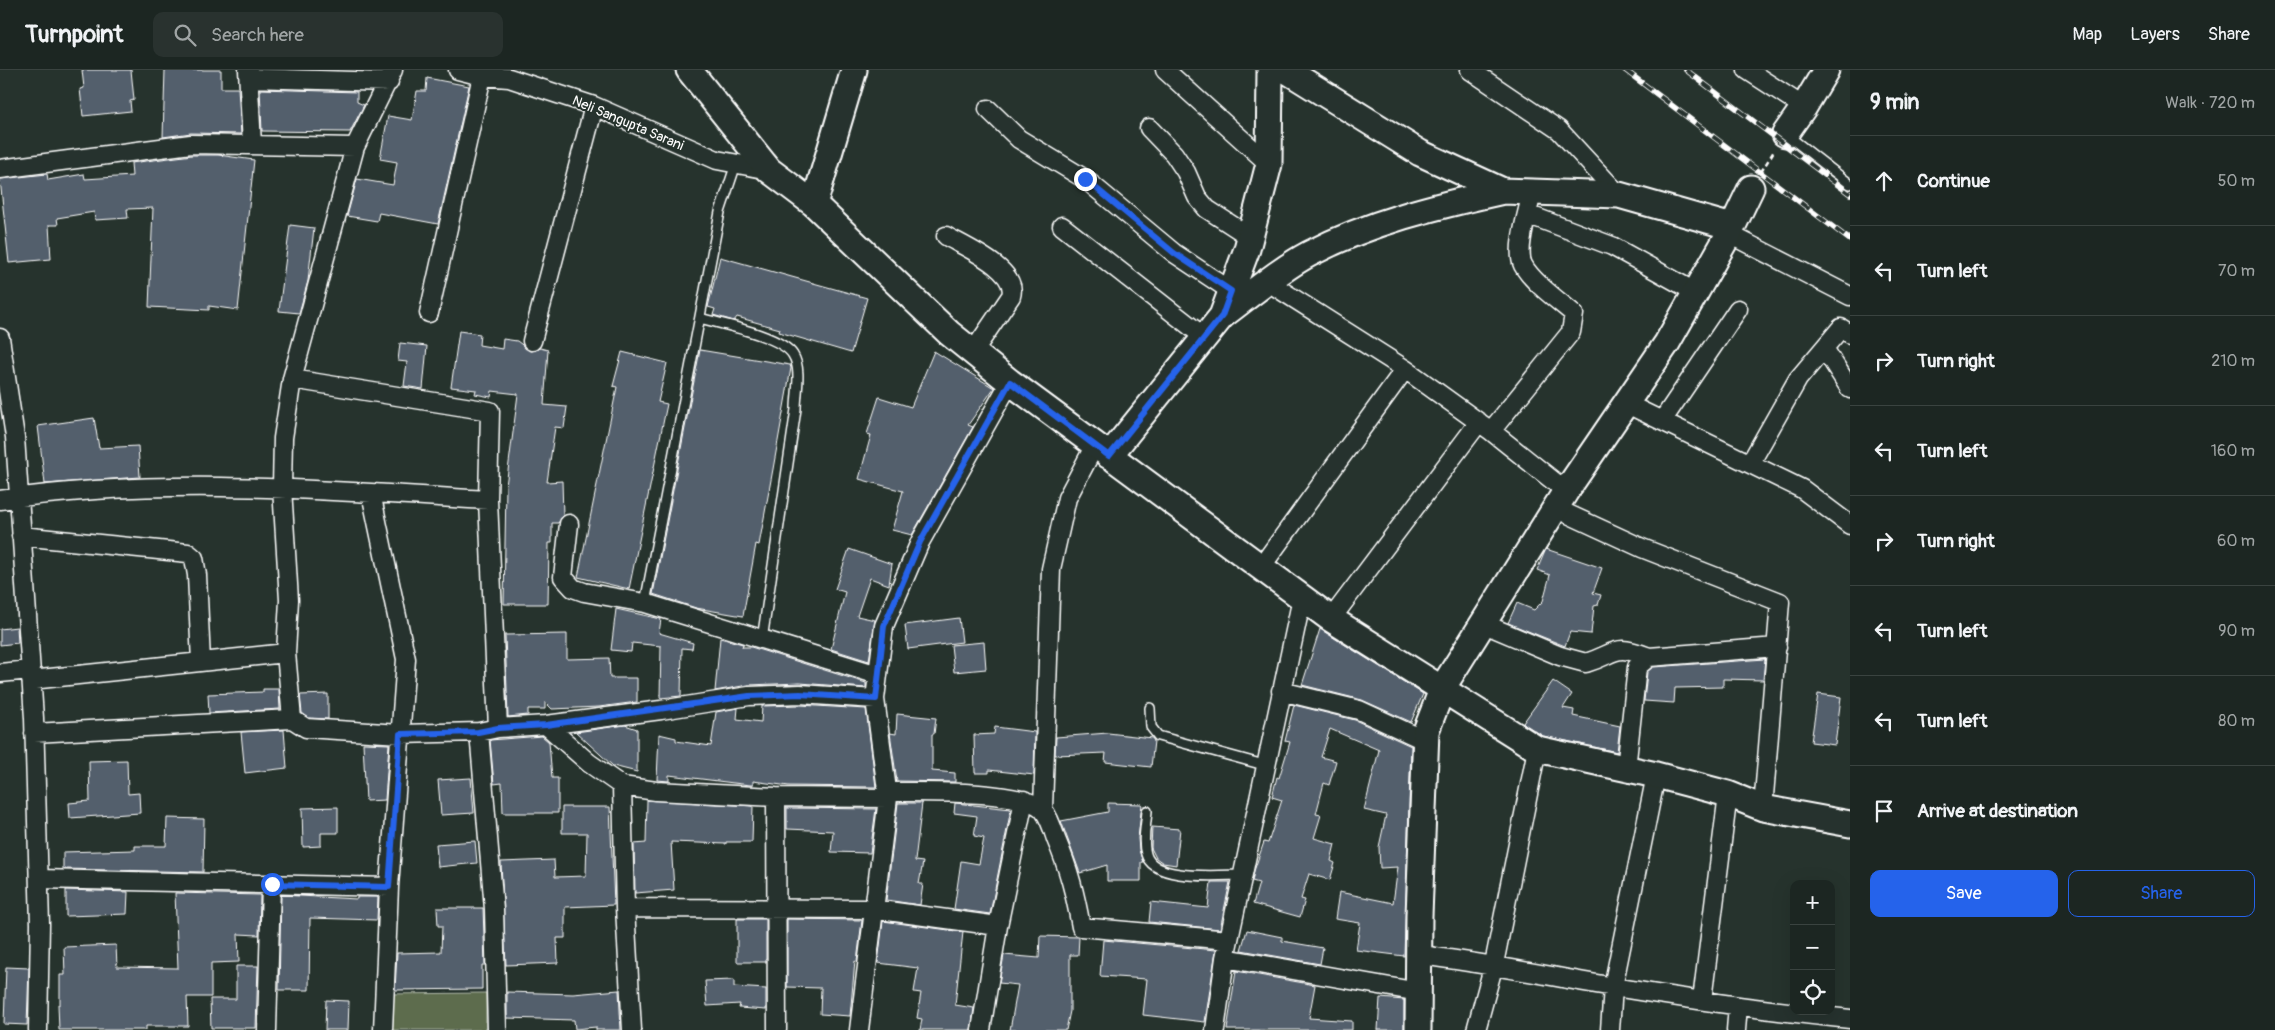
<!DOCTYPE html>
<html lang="en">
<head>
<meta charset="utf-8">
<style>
  :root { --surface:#1c2622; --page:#29322f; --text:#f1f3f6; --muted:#a0a5a5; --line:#3a4340; --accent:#2563eb }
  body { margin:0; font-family:Pangolin,sans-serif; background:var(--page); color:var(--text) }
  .controls { position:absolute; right:15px; bottom:15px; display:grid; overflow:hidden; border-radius:10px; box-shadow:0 5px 20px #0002 }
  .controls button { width:45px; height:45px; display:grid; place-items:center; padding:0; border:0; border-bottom:1px solid var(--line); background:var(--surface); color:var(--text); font:25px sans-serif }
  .stop { position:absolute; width:15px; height:15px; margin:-11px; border:4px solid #2563eb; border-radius:50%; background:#fff }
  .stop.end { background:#2563eb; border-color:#fff; box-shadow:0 1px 5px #0008 }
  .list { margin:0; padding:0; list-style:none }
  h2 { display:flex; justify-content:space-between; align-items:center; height:65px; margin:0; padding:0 20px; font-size:21px }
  h2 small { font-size:16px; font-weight:400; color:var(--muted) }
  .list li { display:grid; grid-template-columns:32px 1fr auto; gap:15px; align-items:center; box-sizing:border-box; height:90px; padding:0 20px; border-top:1px solid var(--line) }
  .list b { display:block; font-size:19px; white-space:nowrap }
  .list em { font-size:16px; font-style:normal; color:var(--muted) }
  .actions { display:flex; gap:10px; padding:15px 20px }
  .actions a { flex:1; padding:11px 0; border:1px solid var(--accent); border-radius:10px; text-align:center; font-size:18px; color:var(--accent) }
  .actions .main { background:var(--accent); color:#fff }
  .icon { flex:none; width:28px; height:28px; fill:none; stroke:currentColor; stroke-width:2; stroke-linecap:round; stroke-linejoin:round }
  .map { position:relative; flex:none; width:1850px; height:960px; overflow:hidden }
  header { display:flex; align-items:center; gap:30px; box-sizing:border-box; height:70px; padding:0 25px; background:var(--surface); border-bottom:1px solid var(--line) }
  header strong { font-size:24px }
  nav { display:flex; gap:28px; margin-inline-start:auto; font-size:18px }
  .search { width:350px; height:45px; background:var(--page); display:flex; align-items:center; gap:12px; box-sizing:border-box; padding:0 18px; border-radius:10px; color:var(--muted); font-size:19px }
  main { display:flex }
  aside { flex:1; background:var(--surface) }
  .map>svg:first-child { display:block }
</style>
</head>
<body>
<header>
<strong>Turnpoint</strong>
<div class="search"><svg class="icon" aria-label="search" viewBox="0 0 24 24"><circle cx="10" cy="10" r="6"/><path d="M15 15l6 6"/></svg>Search here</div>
<nav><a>Map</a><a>Layers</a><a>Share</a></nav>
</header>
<main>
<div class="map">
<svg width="1850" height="960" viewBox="0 0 1850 960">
  <rect width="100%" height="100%" fill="#26332d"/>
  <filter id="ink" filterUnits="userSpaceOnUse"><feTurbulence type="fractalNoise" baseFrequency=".02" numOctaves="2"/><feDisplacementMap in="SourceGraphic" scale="10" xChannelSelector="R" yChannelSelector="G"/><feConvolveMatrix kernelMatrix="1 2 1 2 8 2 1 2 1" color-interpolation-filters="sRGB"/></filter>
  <g filter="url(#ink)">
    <path fill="#5d6c4e" stroke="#aeb6a6" d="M486,923V960H387L388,924Z"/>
    <path fill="#535f6c" stroke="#fff" d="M82,0H131L134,30L130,31L131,41L83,46L80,19L84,18Z
      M165,0H221V18H238L241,64L191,63L163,67Z
      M427,8L469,16L438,154L379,143L377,151L347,146L357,109L393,115L397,92L380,89L388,46L412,50L417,21H426Z
      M260,19L357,22V32L364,35L350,62L262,61Z
      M192,85H218L254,90L238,240L209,236V240L149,237L153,138L127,139L128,148L95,150L94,142L57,148L58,155H49L51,189L9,193L0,109L47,104L48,110L84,104L85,109L132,106L131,93Z
      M290,155L314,158L308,211L299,243L279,241Z
      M720,187L867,228L851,283L779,262L780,259L737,247L734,251L713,245L715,239L708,237Z
      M459,261L480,264L479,275L502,279L503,269L517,271L530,281L540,278L548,280L544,335L567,337L564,358L555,357L547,412L562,411L563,446L558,453H552V473H549L548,534H504L506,416L518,324L492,321L491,327L475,324L476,320L451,317Z
      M400,273L427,276L423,319L404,316L407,292L398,291Z
      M700,280L790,295L791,298L773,399L759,475L756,474L743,546L696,538L653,524Z
      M934,281L994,318L968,355L973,357L912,465L892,460L903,421L859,409L871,365L867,364L879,327L911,337Z
      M622,282L667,293L658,332L667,334L629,519L578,507L617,317L613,316Z
      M94,348L99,378L138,376L140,407L45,414L38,356Z
      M849,479L892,494L889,515L870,508L857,546L875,550L869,591L831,579L845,522L835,519Z
      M1546,479L1602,498L1593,523L1601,525L1598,535L1594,536L1591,564L1570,562L1565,576L1508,553L1517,533L1534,540L1543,531L1550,505L1537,500Z
      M616,539L661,549L659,563L693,573L692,579L682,578L681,626L660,628L661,576L632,573L631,582L611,580Z
      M959,548L962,572L908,579L905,555Z
      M17,557L18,573L0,575V559Z
      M1320,559L1423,624L1411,652L1362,630L1302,615Z
      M567,564V589L609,588L610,608H637V632L599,637L552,639L545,632V639H528V645L508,647L505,565Z
      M720,568L743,574L742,577H751L866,613V618L800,613L748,615L715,621Z
      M984,572L986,599L954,602L951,575Z
      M1765,589L1763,610L1723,609V617L1675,618L1674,633L1644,631L1647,602L1653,597Z
      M1553,611L1572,624L1563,638L1574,640L1573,646L1620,656L1617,682L1543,666L1523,653Z
      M263,619H279L280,639L209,643L208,624L263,622Z
      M328,624V649L309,648L302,643L300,625Z
      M1818,624L1841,627L1835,675L1811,672Z
      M800,635L866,639L876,717L789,716L753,711V715H750L669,705V711L657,710L659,664L676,668V671L711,676L716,642L738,638L737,649L761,652L762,636Z
      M1294,635L1355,650L1411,676L1404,886L1356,880L1360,853L1335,849L1339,822L1393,833L1398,797L1380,798L1379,777L1386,745L1364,740L1379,680L1330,659L1321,687L1336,691L1329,715L1324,713L1316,744L1321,745L1314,768L1335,774L1331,791L1335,793L1330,810L1309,804L1301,829L1305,830L1300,847L1253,834L1259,813L1252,811L1254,801L1264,772L1268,773L1282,730L1272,727L1277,707L1279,708L1290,672L1285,671Z
      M897,644L936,648L934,664H932V701L955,703V712L897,711L890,663L896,664Z
      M625,655L637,659V702L613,696L576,662Z
      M995,657L1035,662L1034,705L989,700V703H975L974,665L994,664Z
      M284,660L287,698L245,703L241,662Z
      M1108,663L1152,668L1154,671L1151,697L1105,692L1106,683L1055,685L1056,667Z
      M542,666L549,672L552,708H558V743H503L502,713L494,714L490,670Z
      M363,673L389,674L385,730L366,731Z
      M127,690L128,724L139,723L140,743L70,748L69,733L90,731L89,691Z
      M471,708L474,743L441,745L438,710Z
      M647,730L753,736L752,772H726V774L671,772L674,820L635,823L634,774L646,773Z
      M898,733H922L915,791L923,792L919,814H923L920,835L886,830Z
      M955,733L1011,739L990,844L954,839L961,791L979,794L984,768L974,766L977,746L954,743Z
      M1108,733L1142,734L1138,768L1139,780L1143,792H1141V811H1107V795L1080,803L1061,751L1108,742Z
      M338,737V763H321V776L303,777L302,738Z
      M562,737H610L614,835L565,837V868H557L558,893L506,895L501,792L554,790L555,807L586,806L587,763H562Z
      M787,738L876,739L870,783L831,782L833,761L787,759Z
      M167,748L204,749L203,802L63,799V782L135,780V776H166Z
      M1152,757L1180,759L1176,795L1163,793L1156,788L1151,778Z
      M475,771L477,793L438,797L436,774Z
      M1211,812H1230L1220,859L1149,852L1151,832L1208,838Z
      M66,820L128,822L127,844L66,846Z
      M175,823L260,825L259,865L238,864L239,892L211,893V927H187L188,956H146V960H59L58,934H60V905H65L64,877L116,875L117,897L178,898Z
      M281,825L357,829V827H378L377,850L310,848L309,920H279Z
      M437,838H483L485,895H482V919L395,920L397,883L441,882L442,856H438Z
      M737,849H766V892H737Z
      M787,849L862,850L857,892L855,891L850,946L820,944L821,918L787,917Z
      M883,851L963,862L955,935L974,938L971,960H920L922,949L917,948L921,923L914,922L918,898L878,893Z
      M1247,860L1282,867V871L1323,878L1320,894L1241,880Z
      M1040,866L1079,867L1078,885H1070V941L1066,960H1010L1018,915L999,913L1004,885L1039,888Z
      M1103,870L1216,880L1205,952L1143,945L1147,909L1100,906Z
      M236,896H258L256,958H211L210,929H236Z
      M6,897L29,898L27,955L4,954Z
      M1236,901L1315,915L1309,948L1352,951V960H1227Z
      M734,910V917L766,919V940L739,938L740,934L707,936L705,911Z
      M619,920L621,960H596V957L575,959L574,950L507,948V922L573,924Z
      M1380,928L1404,930V960H1378Z
      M326,930L349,931L348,960H325Z"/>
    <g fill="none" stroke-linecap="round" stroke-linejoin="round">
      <defs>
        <path id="lane" d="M1787,65L1850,114
          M700,248C721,254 782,266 793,285C802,299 796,323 796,339L762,570
          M645,533L720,142L736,94
          M1150,638L1151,657L1158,666L1264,695
          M1147,741C1146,755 1142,771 1146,784C1153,812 1219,805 1243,805"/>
        <path id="street" d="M248,0L252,75
          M393,0L355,77L292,309L283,368L282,418L289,530L286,583L292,649L306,658L400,664L479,662L498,658L546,655L661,640L749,626L800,624L875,629
          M458,0L482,6L509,8L594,36L717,90L769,100
          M1165,0L1269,94
          M1470,0L1559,60L1619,125
          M1747,0L1804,37
          M249,8L389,12
          M988,39L1019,69L1085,109L1174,183L1231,221
          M1149,58L1174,84L1186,102L1197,127L1207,139L1250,167
          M0,99L191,74L355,77
          M1527,144L1612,176L1695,222
          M1062,156L1204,267
          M1729,164L1850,226
          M946,166C965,177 1019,200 1011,226L973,282
          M1268,212L1405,299L1491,361L1566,421
          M429,243L482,6
          M0,268L15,367L34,648L40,854L38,960
          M532,271L594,36
          M1824,278L1850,319
          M292,309L490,341L488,430L498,658
          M1625,333L1802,419L1850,455
          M1662,351L1738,239
          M1491,361L1571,262L1574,244C1559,231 1532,212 1523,195C1515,179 1529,139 1532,122
          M1751,392L1798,309L1841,258L1850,264
          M371,423L406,589L389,817L383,960
          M0,430C162,406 326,420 488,430
          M1555,438L1642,478L1780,532L1763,738
          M569,454L563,507L573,518L584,522L645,533L878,605
          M21,466L188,483L194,488L197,505L201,592
          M1261,497L1405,299
          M1331,549L1479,352
          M1482,553L1560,586L1586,593C1618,583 1613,573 1649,587
          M0,603L30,600
          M31,610L286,583
          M1281,621L1359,640L1426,671
          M546,655L589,693L622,716L656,721L776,727L888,728
          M479,662L494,839L497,960
          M34,663L292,649
          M1626,699L1637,597L1649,587L1777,577
          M622,716L625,838L632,960
          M887,722C915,722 1028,719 1044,741C1050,749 1053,760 1056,769C1069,800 1075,823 1081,857L1229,870
          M776,727L777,960
          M1043,739L1051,499L1067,428L1095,375
          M39,809L389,817
          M625,838L873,839L998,856
          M1420,885C1485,893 1549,906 1614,917C1692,930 1771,941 1850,949
          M1225,888L1419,922
          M1702,930L1728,724
          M267,960L271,814
          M859,960L888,728L875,629L884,556L920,472L1010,312
          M981,960L998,856L1024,730
          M1215,960L1225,888L1302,528
          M1476,960L1494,894L1537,679
          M1610,960L1613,917L1656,705
          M1736,960L1738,936"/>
        <path id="secondary" d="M689,0L769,100L814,134L949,263L1010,312L1331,549L1537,679L1656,705L1728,724L1763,738L1850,754
          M1286,0L1420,83L1503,121L1619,125L1732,157
          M1785,64L1804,37L1826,0
          M814,134L854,0
          M1222,246C1249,226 1279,200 1309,184C1370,152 1436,136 1503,121
          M1109,386L1222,246L1247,179L1269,94L1270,0
          M1418,960L1419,846L1426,661L1443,617L1566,421L1667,273L1729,164L1751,118"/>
      </defs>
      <use href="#lane" stroke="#fff" stroke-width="12"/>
      <use href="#street" stroke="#fff" stroke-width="21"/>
      <use href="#secondary" stroke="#fff" stroke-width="29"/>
      <path stroke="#fff" stroke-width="2.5" stroke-dasharray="5 4" stroke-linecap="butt" d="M1761,102L1774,81"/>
      <use href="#lane" stroke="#26332d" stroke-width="9"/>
      <use href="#street" stroke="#26332d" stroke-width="18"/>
      <use href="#secondary" stroke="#26332d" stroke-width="25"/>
      <defs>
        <path id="rail" d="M1625,0L1850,170
          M1686,0L1850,124"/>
      </defs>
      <use href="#rail" stroke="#fff" stroke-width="5.5"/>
      <use href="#rail" stroke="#26332d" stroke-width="4" stroke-dasharray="11" stroke-linecap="butt"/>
    </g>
  </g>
  <g fill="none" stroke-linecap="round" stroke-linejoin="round" filter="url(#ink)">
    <path stroke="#2563eb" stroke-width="6" d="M272,814L389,817L400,664L478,662L498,658L546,655L749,626L800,624L876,629L884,556L920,472L1010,312L1109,386L1222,246L1231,221L1174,183L1085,109"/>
  </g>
  <g text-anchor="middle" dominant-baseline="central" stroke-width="4" stroke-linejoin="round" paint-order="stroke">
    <g font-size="14" fill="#fff" stroke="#26332d">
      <text transform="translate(628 53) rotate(23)">Neli Sangupta Sarani</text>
    </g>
  </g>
</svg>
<div class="controls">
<button>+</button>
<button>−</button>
<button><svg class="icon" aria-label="locate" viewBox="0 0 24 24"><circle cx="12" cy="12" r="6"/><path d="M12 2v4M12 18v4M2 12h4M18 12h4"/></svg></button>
</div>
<div class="stop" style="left:272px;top:814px"></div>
<div class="stop end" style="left:1085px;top:109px"></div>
</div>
<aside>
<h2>9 min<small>Walk · 720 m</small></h2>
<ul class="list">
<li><svg class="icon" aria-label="ahead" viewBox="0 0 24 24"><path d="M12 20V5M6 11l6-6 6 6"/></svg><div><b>Continue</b></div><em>50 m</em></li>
<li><svg class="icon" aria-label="left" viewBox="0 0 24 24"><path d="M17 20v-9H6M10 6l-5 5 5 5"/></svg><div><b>Turn left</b></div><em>70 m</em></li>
<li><svg class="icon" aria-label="right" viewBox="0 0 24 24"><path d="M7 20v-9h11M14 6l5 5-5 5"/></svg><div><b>Turn right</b></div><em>210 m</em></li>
<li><svg class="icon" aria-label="left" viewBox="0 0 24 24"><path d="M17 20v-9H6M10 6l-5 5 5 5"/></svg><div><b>Turn left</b></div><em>160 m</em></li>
<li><svg class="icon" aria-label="right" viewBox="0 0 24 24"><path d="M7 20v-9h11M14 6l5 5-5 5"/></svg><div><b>Turn right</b></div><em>60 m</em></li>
<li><svg class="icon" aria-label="left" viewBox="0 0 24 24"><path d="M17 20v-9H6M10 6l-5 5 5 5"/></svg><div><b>Turn left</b></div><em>90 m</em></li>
<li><svg class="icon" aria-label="left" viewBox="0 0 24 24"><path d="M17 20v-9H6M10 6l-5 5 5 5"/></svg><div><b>Turn left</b></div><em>80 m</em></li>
<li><svg class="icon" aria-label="arrive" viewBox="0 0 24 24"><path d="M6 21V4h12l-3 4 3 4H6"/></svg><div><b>Arrive at destination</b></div></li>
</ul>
<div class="actions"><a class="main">Save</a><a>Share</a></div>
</aside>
</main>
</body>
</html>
